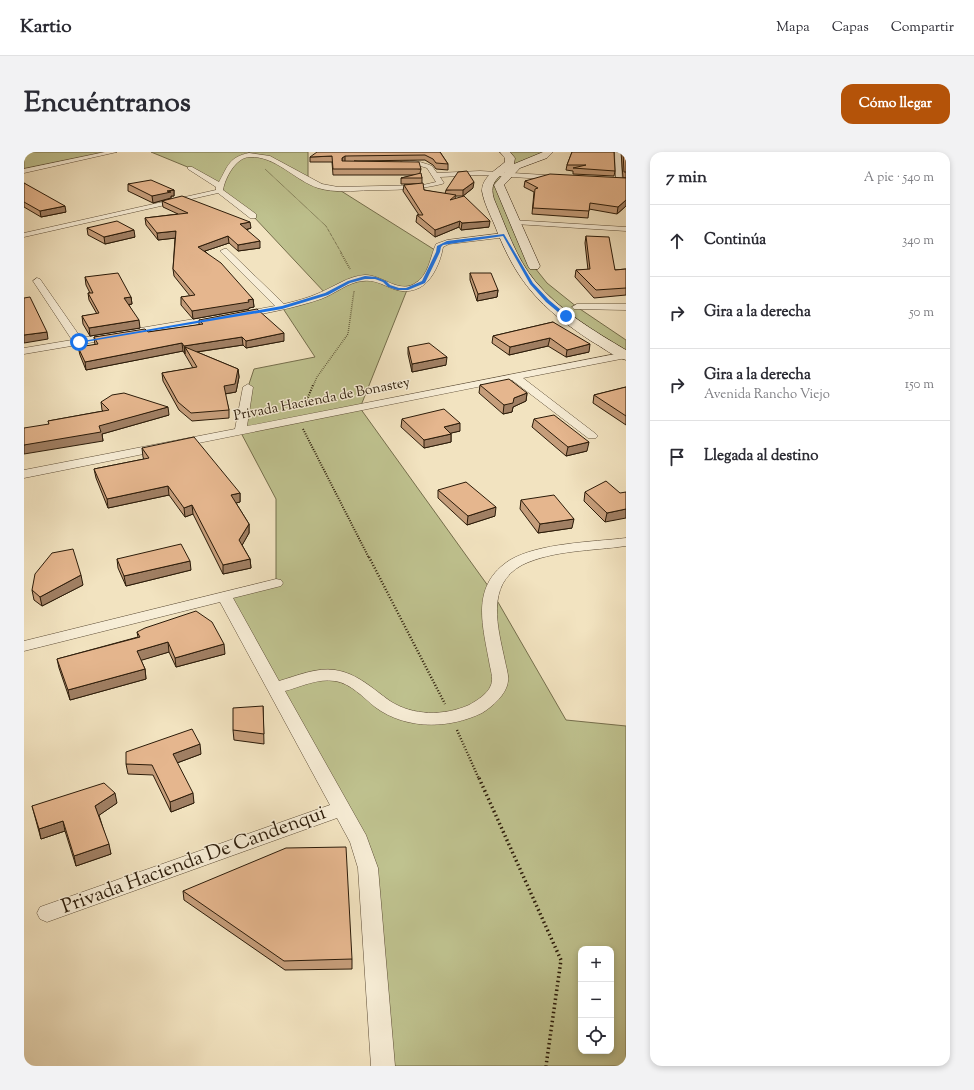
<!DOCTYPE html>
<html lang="es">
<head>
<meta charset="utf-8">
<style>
  :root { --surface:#fff; --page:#f2f2f3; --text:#2b2b33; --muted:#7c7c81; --line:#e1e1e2; --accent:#b45309 }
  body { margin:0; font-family:"Sorts Mill Goudy",serif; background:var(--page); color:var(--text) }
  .controls { position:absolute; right:12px; bottom:12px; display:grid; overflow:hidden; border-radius:8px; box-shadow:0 2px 6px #0003 }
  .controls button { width:36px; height:36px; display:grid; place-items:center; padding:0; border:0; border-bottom:1px solid var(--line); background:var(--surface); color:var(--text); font:20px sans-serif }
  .stop { position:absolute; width:12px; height:12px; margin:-9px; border:3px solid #1a73e8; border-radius:50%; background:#fff }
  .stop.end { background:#1a73e8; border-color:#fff; box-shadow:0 1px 4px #0008 }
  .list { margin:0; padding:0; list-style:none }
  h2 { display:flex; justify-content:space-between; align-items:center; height:52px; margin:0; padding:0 16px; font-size:17px }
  h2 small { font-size:13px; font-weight:400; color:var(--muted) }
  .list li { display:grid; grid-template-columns:26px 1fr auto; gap:12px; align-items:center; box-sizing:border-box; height:72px; padding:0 16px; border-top:1px solid var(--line) }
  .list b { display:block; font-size:15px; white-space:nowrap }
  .list p { margin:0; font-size:13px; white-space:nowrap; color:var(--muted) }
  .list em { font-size:13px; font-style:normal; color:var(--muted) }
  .icon { flex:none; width:22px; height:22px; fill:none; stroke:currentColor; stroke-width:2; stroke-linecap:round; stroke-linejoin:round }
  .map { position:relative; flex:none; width:602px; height:914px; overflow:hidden; border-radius:12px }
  header { display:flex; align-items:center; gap:24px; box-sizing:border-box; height:56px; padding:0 20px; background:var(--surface); border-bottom:1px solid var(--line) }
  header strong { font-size:19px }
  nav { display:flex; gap:22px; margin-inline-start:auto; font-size:14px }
  .intro { display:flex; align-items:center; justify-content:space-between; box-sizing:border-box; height:96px; padding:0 24px }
  h1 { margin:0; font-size:28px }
  .button { padding:10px 18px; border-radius:12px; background:var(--accent); color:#fff; font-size:14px; font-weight:700 }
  main { display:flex; gap:24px; padding:0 24px }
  aside { flex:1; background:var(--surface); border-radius:12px; box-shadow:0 2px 6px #0003 }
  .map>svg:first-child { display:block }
</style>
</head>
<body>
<header>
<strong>Kartio</strong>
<nav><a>Mapa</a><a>Capas</a><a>Compartir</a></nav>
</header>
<div class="intro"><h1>Encuéntranos</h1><a class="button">Cómo llegar</a></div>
<main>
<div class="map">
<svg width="602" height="914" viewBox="0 0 602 914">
  <rect width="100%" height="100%" fill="#f2e3c0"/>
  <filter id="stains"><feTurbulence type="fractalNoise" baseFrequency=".005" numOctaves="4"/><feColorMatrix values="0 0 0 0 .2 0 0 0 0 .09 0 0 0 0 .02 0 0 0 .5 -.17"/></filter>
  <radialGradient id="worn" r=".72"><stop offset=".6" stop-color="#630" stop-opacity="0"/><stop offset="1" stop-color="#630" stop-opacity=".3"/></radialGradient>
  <path fill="#bfc28f" stroke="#756e4c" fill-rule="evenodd" d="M0,0H90L0,19Z
    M127,0H284V28L314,37L414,100L400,130L383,138L336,256L467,438L542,568L602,574V914H359L344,716L200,444L252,431V347L216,279L224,235L230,217L291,205L258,155L302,142L229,64L195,39L196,34L166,16ZM557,797H587V899H557Z
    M481,0H523L501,10L475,33L511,116L523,131L553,155L602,188V204L575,187L507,132L480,83L464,31L486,11Z"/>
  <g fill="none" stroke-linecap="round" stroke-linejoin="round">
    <defs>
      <path id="street" d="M81,0H93L0,21V17Z
        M591,0L597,1L598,29L595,31L592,29Z
        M225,1L246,4L298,32L314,35L399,33L412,30L403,16L393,13L376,14L373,12C382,5 398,10 408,14L413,21L456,19L537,24L540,26L537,28L456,23L416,25L420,31L418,32C394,38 370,38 346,38C329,39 310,41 294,36C270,28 252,4 226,5C212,5 201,26 199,38L232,62V66H226L194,41L0,85V81L192,38V35L164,17V15H168L195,30C204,14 205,5 225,1Z
        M488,68L602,75V79L491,72L487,70Z
        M480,81L484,83L483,85L425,92L419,95C417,109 408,130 395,136C371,147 360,126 339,129C324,130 311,142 297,147C271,156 243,161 216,166L211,163L213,161L251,154L196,99L200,97H203L260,152C272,149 284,146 295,141C310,135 324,124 341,123C358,123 374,141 390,132C405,124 406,105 412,92L423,88Z
        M13,126L16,127L57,186L194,163L199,166L194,169L0,202V196L48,188L9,129Z
        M553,152H602V158L550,157L548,155Z
        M602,200V206L499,226L572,282L574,284L572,286H564L488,228L0,326V318L211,277L219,235L224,232L229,235L223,274Z
        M602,386V394C568,399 529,398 498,413C461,433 474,476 481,509C482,515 485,523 484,529C483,542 468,555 458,561C425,577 382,578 351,555C340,546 326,531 311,529C294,526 276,535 261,539L342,683L354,716L371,914H347L334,716L326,690L313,666L23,770L16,767L13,761L16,755L306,653L196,450L0,499V489L252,427L257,428L259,431L257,434L209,446L255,529C272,524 293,515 311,518C333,521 349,537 366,549C389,564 420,564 445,553C452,549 464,542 467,533C470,526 466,517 465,509C458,471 447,433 486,408C515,391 568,390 602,386Z"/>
      <path id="secondary" d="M476,0H486L491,6L490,12L519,0H529L523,6L496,16L480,33L516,114L514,117H506L504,114L470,33L481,20C470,28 466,34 470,47C482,75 492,106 511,129C536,159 570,179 602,198V208C590,205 578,195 567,189C516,155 493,131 471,74C466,62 460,51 458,39C458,25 472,18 481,10V6Z"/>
    </defs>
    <use href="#street" stroke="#5d4d37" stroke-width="1"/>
    <use href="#secondary" stroke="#2b1b09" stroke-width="1"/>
    <path stroke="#2b1b09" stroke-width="1" stroke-dasharray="0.5 1" stroke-linecap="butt" d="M241,17L302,74L318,102"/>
    <path stroke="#2b1b09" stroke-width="1.5" stroke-dasharray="0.5 1.5" stroke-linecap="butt" d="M317,101L326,117
      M289,234L293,225L324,182L330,139"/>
    <path stroke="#2b1b09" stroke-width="2" stroke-dasharray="1 1.5" stroke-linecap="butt" d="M280,255L289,233
      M279,277L345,406"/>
    <path stroke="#2b1b09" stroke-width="2.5" stroke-dasharray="1 2" stroke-linecap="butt" d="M345,405L421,552
      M433,578L455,627"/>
    <path stroke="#2b1b09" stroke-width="3.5" stroke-dasharray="1.5 3" stroke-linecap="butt" d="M455,626L537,808L522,914"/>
    <use href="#street" fill="#f7edd6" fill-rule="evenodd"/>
    <use href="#secondary" fill="#f7edd6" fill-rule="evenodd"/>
  </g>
  <path fill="#c59d7a" stroke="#2b1b09" d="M416,0L424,12V18L412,17L409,13L401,8L330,9L397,17L396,21L398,26V31L400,38L421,42L422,38L449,36L439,44H432L431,46L465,75L437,78L435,75L411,85L392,70L393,63H395L379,39L380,33L393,32H377V26L391,23H309L308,10H286V5Z
    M548,0L591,19L590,24L549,22V19L542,18L543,13Z
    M597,0H602V26H599Z
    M602,26V54L593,62L565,57L564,66L508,62L510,40L500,35L501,29Z
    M0,31L42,60L17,65L0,55Z
    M104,32L150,38V44H147V46L129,51L104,39Z
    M138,49L227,76L222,78L236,96L214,99L205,91L181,99L229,147L230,155L225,156V157L169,167L157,153V145L166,144L150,124L149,117L151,86L134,88L122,73L121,66L154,62L139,55Z
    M63,76L111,85L81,92L64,83Z
    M562,84L591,118L602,117V143L570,146L551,125L552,118H564L561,91Z
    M446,121L474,138L473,145L453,149L446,128Z
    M61,125L107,145L108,152L105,153L116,176L66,184L59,172L58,164L73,162L65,148L64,141H66L62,133Z
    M175,168L260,189L222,196L219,193L173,200L214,217L215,225L212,240L201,242L205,258V266L168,269L155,258L139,229L138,221L169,216L159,199L62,218L56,203L54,195L71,193L70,185L124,180L175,173Z
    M529,170L565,200L542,205L524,194L485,203L468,191L469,184Z
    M384,195L422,213L388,220L384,202Z
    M456,233L503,241L502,249L489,255L488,260L479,262L455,241Z
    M602,235V273L569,251L570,243Z
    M77,250L145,263L78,282L79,289L25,272L24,269L79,259L78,258Z
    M378,267L436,279L427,281V290L400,296L377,275Z
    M510,267L563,299L542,304L508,275Z
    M118,296L216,341V350L212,351L225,372V381L218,393L226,407L227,416L199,422L169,362L161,365L145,343L84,356L72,326L70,317L120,307L119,305Z
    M414,338L471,364L443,373L414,346Z
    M561,340L596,341L581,370L560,349Z
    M497,348L548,376L514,381L496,357Z
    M93,407L167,418L102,434L94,416Z
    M59,433L18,454L10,448L8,438Z
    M113,480L201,502L152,515L145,500L117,508L121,517L122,527L46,548L35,516L33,507L114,485Z
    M239,554L240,592L210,588L209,578Z
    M177,602L153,611L170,651L147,660L129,623L104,622L102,612Z
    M93,651L75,663L87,702L52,714L41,679L17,687L8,654Z
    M159,739L328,807V817L261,818L160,748Z"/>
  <path fill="#a07f63" stroke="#2b1b09" d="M321,4V10L318,12V6Z
    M450,30L449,36L439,44V38Z
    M150,38V44H147V46L129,51L128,44L143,39Z
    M602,48V54L593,62L594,55Z
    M41,54L42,60L17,65L16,59Z
    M436,69L435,75L411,85V78Z
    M466,69L465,75L437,78L438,71Z
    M226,70L227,76L217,79L216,72Z
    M110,78L111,85L81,92L80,85Z
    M152,79V86L134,88L133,81Z
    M204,84L205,91L175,101L174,95Z
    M236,89V96L214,99V93Z
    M474,138L473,145L453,149L454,142Z
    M107,145L108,152L101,153L100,146Z
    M229,147L230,155L225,156V157L169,167L168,159Z
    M115,168L116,176L66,184L65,176Z
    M23,180L24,187L0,191V183Z
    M260,181V189L222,196V189Z
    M218,185L219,193L165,201L161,195V202L160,194Z
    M526,186L524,194L485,203L486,195Z
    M158,191L159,199L62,218L61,210Z
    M566,192L565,200L542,205L543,198Z
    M423,205L422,213L388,220V212Z
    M214,217L215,225L212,240L200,242V234Z
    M503,241L502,249L489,255L488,260L479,262L480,253L490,246Z
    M144,255L145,263L78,282L79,289L0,302V293Z
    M436,271V279L419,283L420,275Z
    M427,282V290L400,296V288Z
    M565,290L563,299L542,304L544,295Z
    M144,334L145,343L84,356L83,347Z
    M216,341V350L208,352L207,343Z
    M168,353L169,362L161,365L160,356Z
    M472,355L471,364L443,373L444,364Z
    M602,357V366L581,370L583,361Z
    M550,367L548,376L514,381L516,372Z
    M225,372V381L216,397L215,388Z
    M226,407L227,416L199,422V413Z
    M166,409L167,418L102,434L100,424Z
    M57,423L59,433L18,454L16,445Z
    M144,490L145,500L115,509L113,499Z
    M200,492L201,502L152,515L151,506Z
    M121,517L122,527L46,548L44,538Z
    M176,592L177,602L150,612L149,602Z
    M91,641L93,651L74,664L71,654Z
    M169,641L170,651L147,660L146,650Z
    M39,669L41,679L17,687L15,677Z
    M85,692L87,702L52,714L50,704Z"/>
  <path fill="#e5b68e" stroke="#2b1b09" d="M293,0H416L424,12L412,11L409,7L401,3L321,4L318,6V9L395,10L397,17H309L308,4L286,5Z
    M548,0H590L591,19L549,16L562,13H543Z
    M599,0H602V20H600Z
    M443,19L450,30L439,38H422L434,20Z
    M397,21L398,26H377Z
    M526,22L602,26V48L594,55L566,51L565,59L509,56L511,37L514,36L501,29Z
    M127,28L150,38L143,39L147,40L128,44L104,32Z
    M0,31L41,54L16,59L0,50Z
    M399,31L400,38L432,43L426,48L440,44L466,69L438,71L436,69L411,78L393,63H399L380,33Z
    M158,44L226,70L216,72L236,89L214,93L204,84L174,95L197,111L229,147L224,148L225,150L168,159L157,145L171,143L149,117L152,79L133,81L121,66L164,61L138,49Z
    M93,69L110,78L80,85L63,76Z
    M562,84L585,85L591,118L602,117V136L572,138L552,118L566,117Z
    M94,121L107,145L100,146L115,168L65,176L58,164L75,161L64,141H69L61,125Z
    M446,121H467L474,138L454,142Z
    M6,145L23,180L0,183V146Z
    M233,157L260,181L222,189L218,185L160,194L158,191L61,210L54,195L74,192L70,185L121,177L124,180L179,172L175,168Z
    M529,170L566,192L543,198L526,186L486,195L469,184Z
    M405,191L423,205L388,212L384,195Z
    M161,195L214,217L211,232L200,234L205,258L167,261L154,250L138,221L173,215Z
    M485,227L503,241L490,246L489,251L480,253L456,233Z
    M602,235V264L570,243Z
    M100,241L144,255L75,274L77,280L0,293V276L25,272L24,269L85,258L77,250L88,243Z
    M420,257L436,271L420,275L427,282L400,288L378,267Z
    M530,263L565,290L544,295L510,267Z
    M170,285L216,341L207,343L225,372L215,388L226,407L199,413L168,353L160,356L144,334L83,347L70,317L125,306L118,296Z
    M582,329L596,341L602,340V357L583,361L561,340Z
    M442,330L472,355L444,364L414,338Z
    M530,343L550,367L516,372L497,348Z
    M157,392L166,409L100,424L93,407Z
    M49,397L57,423L16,445L8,438L11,422L28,401Z
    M172,459L188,470L200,492L151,506L144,490L113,499L121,517L44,538L33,507L116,485L113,480L121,476Z
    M239,554L240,582L209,578V556Z
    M168,577L176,592L149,602L169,641L146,650L128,613L102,612V600Z
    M80,631L91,641L71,654L85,692L50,704L39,669L15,677L8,654Z
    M322,695L328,807L260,809L159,739L262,696Z"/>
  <path fill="#1a73e8" d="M480,82L509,131L525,148L543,163V165H540L522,150L506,132L479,84L419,93L417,95L416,100L401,131L384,138H373L364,135L359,130L351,127H341L326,131L304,143L258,157L55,191L53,190L258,154L301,141L324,129L341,124L352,125L362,129L366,133L375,136H382L398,129L412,100L413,94L423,89Z"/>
  <g text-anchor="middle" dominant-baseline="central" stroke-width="3" stroke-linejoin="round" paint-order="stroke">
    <g font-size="14" fill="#2b1b09" stroke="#f7edd6">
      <text transform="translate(298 248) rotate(-11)">Privada Hacienda de Bonastey</text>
    </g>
    <g font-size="20" fill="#2b1b09" stroke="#f7edd6">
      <text transform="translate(170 709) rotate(-20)">Privada Hacienda De Candenqui</text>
    </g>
  </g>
  <rect width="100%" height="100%" filter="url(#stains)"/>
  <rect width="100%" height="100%" fill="url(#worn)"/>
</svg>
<div class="controls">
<button>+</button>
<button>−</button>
<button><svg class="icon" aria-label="locate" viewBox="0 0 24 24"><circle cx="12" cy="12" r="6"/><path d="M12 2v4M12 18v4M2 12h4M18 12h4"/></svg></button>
</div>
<div class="stop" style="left:55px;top:190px"></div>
<div class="stop end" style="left:542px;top:164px"></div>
</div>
<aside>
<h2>7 min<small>A pie · 540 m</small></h2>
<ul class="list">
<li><svg class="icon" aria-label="ahead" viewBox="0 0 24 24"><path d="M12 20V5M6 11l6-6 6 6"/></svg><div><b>Continúa</b></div><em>340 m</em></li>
<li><svg class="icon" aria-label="right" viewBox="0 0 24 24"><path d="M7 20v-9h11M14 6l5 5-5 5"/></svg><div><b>Gira a la derecha</b></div><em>50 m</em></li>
<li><svg class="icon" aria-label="right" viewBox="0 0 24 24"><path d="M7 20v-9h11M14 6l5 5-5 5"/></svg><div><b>Gira a la derecha</b><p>Avenida Rancho Viejo</p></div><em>150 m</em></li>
<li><svg class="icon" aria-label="arrive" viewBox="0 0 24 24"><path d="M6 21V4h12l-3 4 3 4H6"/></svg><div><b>Llegada al destino</b></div></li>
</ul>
</aside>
</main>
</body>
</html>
